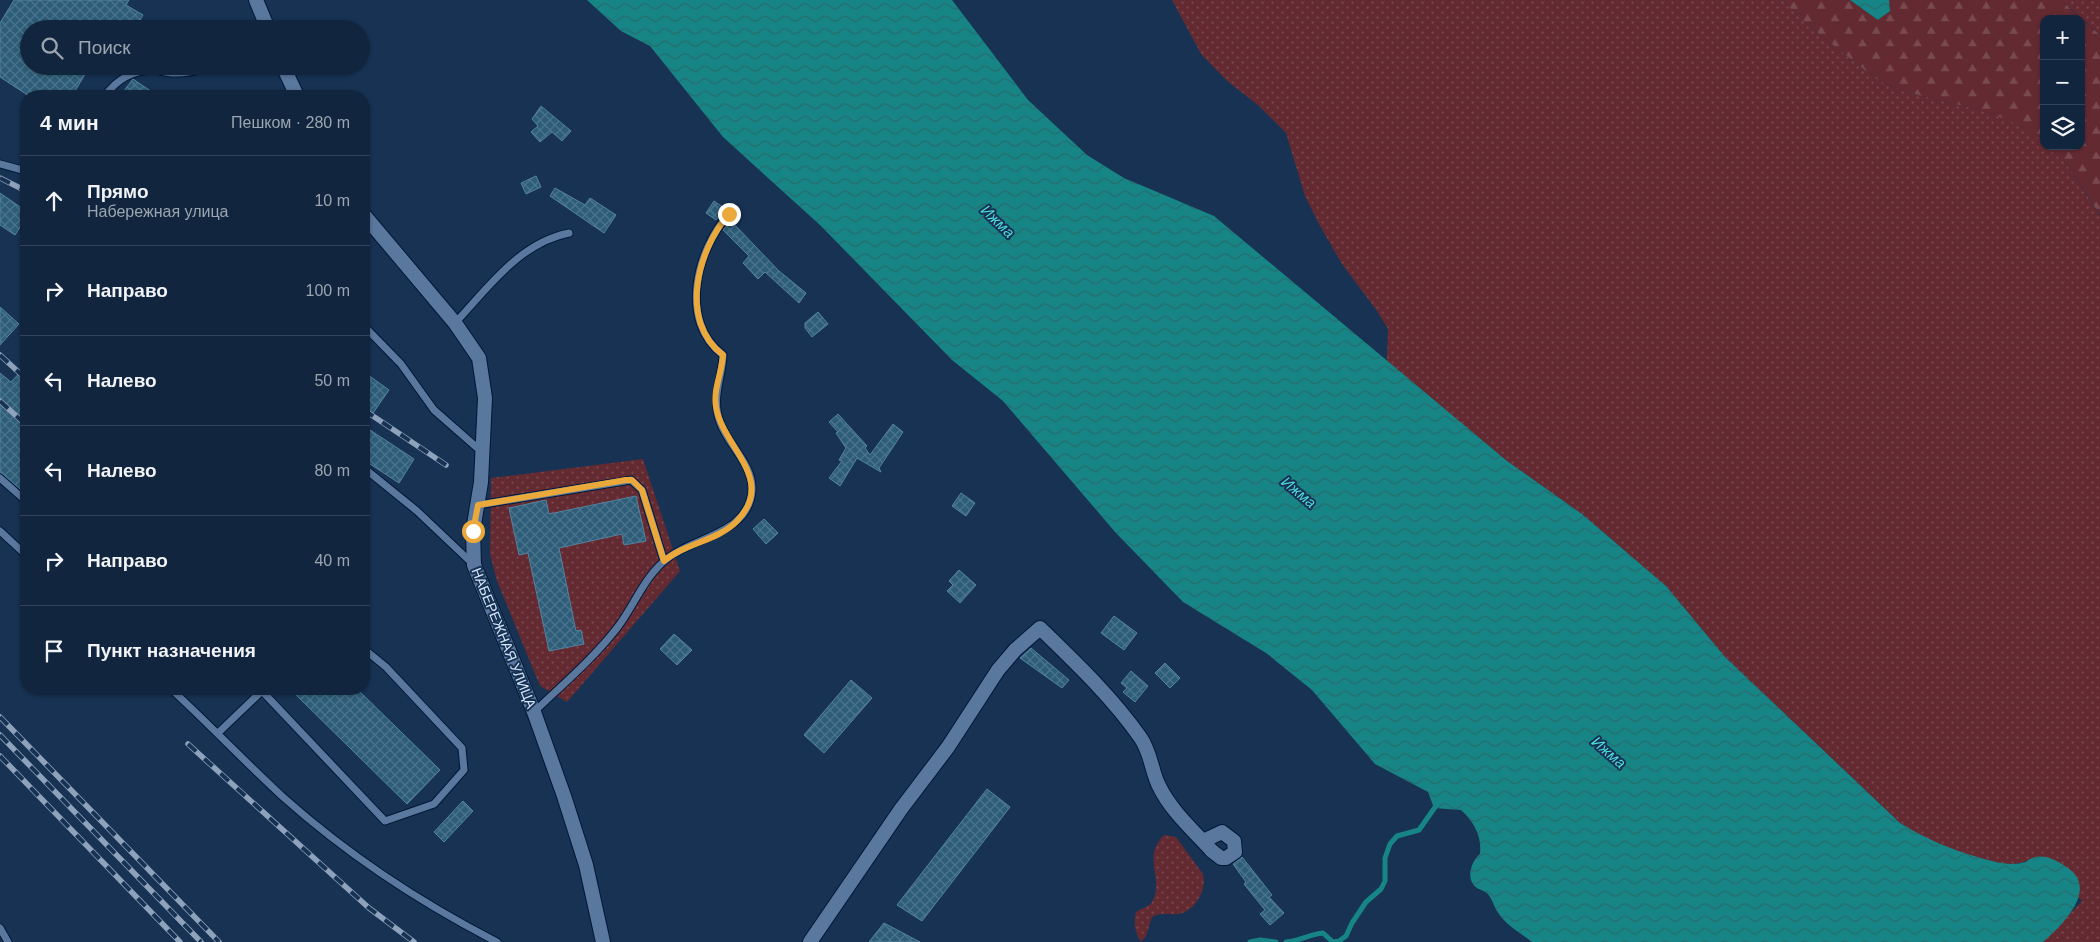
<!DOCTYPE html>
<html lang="ru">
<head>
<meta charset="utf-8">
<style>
  :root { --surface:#11263e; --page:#1e3249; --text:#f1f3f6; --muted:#9ca5b0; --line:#304358 }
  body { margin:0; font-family:Helvetica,sans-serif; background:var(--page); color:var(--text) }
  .controls { position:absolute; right:15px; top:15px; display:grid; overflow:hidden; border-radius:10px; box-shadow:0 1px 4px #0004 }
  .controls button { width:45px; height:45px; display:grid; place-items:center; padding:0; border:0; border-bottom:1px solid var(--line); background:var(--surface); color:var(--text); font:25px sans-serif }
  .stop { position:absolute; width:15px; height:15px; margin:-11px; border:4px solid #eca93b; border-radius:50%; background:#fff }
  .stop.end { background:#eca93b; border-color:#fff; box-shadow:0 1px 5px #0008 }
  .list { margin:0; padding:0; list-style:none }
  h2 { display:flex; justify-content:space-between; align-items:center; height:65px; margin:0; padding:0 20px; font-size:21px }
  h2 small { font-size:16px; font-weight:400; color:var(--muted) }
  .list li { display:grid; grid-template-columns:32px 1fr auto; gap:15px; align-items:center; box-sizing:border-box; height:90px; padding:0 20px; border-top:1px solid var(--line) }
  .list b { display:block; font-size:19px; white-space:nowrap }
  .list p { margin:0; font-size:16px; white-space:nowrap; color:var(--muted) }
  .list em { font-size:16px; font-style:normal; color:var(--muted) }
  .icon { flex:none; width:28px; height:28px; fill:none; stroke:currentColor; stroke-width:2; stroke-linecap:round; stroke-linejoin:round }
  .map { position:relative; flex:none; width:2100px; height:942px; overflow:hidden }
  .search { position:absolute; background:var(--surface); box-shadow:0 1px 4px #0004; left:20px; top:20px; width:350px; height:55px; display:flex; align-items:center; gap:12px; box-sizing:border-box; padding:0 18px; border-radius:28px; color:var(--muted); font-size:19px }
  .panel { position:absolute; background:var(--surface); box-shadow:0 1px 4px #0004; left:20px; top:90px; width:350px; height:605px; border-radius:20px }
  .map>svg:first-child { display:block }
</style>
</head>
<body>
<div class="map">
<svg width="2100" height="942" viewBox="0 0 2100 942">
  <defs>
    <pattern id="grass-dots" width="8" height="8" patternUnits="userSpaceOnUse" patternTransform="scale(1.25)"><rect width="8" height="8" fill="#642a31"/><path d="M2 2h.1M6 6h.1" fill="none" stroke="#794950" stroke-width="1.8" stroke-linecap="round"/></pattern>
    <pattern id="forest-firs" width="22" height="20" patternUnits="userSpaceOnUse" patternTransform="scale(1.25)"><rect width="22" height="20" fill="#642a31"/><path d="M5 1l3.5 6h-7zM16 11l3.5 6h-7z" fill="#794950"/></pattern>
    <pattern id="water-waves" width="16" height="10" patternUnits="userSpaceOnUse" patternTransform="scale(1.25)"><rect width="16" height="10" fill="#178585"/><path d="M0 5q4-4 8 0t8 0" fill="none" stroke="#276b6e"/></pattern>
    <pattern id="building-cross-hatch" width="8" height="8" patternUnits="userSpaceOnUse" patternTransform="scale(1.25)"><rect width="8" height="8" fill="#2d5d78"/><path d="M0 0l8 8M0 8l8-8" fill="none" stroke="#4b748c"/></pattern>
  </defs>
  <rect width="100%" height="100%" fill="#173253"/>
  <path fill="url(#grass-dots)" d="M1172,0H1782C1804,23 1829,42 1854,61C1863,68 1872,77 1882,82C1933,106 2001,103 2044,143V146H2047L2068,166L2100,216V942H2043L2082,901L2037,857C2029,860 2020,864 2011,864C1978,864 1928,841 1900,823L1725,657L1666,586L1582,514L1507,461L1387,361L1388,329L1377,311L1342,264L1320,226L1305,196L1286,133L1259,106L1226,80L1201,54Z
    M2061,0H2100V35Z
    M643,459L680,571L567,702L540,686L497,581L490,554L491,478Z
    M1164,835L1176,837L1203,874C1207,889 1196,911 1179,914C1169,915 1160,912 1152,917L1146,936L1141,942C1135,933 1133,923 1136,912C1141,908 1148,908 1152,902C1165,879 1141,858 1164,835Z"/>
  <path fill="url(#forest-firs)" d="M1782,0H1850L1878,20L1890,11L1889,0H2061L2081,19H2044V143C2000,103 1933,106 1882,82C1872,77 1863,68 1854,61C1829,42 1804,23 1782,0Z
    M2081,19L2100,35V215L2068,166L2047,146H2081Z"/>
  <path fill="url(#water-waves)" d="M587,0H952L1028,100L1087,155L1124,178L1214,216L1507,461L1582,514L1666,586L1725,657L1900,823C1929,841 1962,854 1996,862C2005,864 2016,865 2026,862C2029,860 2033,857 2036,857C2046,855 2057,861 2065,866C2100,887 2065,923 2043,942H1532C1521,933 1507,926 1499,914C1495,909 1493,902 1490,897C1487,891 1482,891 1477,888C1465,880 1471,861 1480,854C1482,836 1474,822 1461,810L1434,808L1428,792L1375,764L1312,690L1266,653L1183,602L1116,533L1003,401L952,360L820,225L723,137L650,46L621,31Z
    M1850,0H1889L1890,11L1878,20Z"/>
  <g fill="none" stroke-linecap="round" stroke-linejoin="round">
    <path stroke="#178585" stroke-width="5" d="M1250,942L1260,940L1276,942
      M1286,942C1300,941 1310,934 1323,933L1333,942L1339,941L1346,936L1352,923L1366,902L1381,889L1385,881V858L1390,844L1397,836L1419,830L1438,803"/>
  </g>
  <path fill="url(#building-cross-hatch)" stroke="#53839f" d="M14,0H129L126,5L143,15L135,29L119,20L113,29H29V66H90L72,96H29L0,77V23Z
    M133,79L158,96H120Z
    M541,106L571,131L562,141L552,132L540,142L531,132L538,126L532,119Z
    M536,176L541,187L526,194L521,183Z
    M555,188L585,205L590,198L616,215L604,233L550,196Z
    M0,193L26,211V218L15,235L0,225Z
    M714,201L724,208L716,220L706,213Z
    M731,221L779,271L806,293L799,303L765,272L758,279L743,263L749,256L723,230Z
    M0,307L19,324L0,345Z
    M818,312L828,324L812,337L805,328V323Z
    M26,366V494L0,472V373L11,382Z
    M364,372L389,390L364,426L414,459L399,483L364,460Z
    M838,414L867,446L865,448L870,455L893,424L903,432L879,468L881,472L857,458L840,486L829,478L842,461L839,460L846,448L836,433L838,432L829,422Z
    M961,493L975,503L966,516L952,506Z
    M636,496L646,541L624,545L622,534L559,548L576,631L581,630L584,644L549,651L528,553L519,555L509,508L546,500L549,514Z
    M764,519L778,533L766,544L753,529Z
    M959,570L976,585L960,603L947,591L953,585L949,581Z
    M1114,616L1137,633L1124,650L1101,633Z
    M674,634L692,650L677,665L660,649Z
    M1031,648L1069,680L1062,688L1020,658Z
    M1165,663L1180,678L1170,688L1155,673Z
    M1131,671L1148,686L1135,702L1123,692L1127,688L1121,683Z
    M851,680L872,698L824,753L804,735Z
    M290,689H357L440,770L407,804Z
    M987,789L1010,807L922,921L897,905Z
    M463,801L473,811L444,842L434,832Z
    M1242,857L1272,895L1269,897L1284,913L1270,925L1260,914L1265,910L1244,884L1246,882L1233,864Z
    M884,923L920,942H869Z"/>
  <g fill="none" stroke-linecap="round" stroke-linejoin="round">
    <defs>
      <path id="service" d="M105,96C117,79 132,70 154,70C161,71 167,73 174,73C188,74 203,69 216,66
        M0,164L26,171
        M455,323C488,288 519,243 569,233
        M364,326L401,364L434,410L482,452
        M364,468L417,511L474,565
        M0,478L26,501
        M478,505L631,480L642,490L664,561
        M0,531L26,555
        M171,689C209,724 245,762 283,797C347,854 421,903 497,942
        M262,691L385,821L434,804L464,770L462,748L386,667L364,649
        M534,712C562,685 593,659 617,628C634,606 645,575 668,558C696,536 749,534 752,490C753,464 728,445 720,422C711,398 722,379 723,355C678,321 697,249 729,214
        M218,733L264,689
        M0,928L8,942"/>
      <path id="minor" d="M256,0L268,29
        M283,66L297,96
        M364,215L455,323L479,358L485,398L481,482L473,531L474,565L534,712L564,796L586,865L603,942
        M810,942L901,809L948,747L998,670L1015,650L1040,628C1075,662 1112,697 1140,737C1151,752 1151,770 1159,786C1171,811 1194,831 1212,851L1221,858H1226L1235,852L1234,841L1222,832L1203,841"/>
    </defs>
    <use href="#service" stroke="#011837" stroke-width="9"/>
    <use href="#minor" stroke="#011837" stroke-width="16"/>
    <use href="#service" stroke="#5a779d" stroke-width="7"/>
    <use href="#minor" stroke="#5a779d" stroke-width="14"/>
    <defs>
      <path id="rail" d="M0,178L26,191
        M0,355L26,379
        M0,401L26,425
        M364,410L446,465
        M0,717L219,942
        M0,735L201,942
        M188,744L369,908L414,942
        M0,756L180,942"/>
    </defs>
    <use href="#rail" stroke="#8ea2bc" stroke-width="5.5"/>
    <use href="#rail" stroke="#173253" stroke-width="4" stroke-dasharray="11" stroke-linecap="butt"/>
  </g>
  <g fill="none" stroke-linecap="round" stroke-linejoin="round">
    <path stroke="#eca93b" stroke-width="6" d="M473,531L478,505L626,480H632L642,490L664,561C685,543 718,541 737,521C777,479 723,448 716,407C713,389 722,373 723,355C678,321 698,249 729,214"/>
  </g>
  <g text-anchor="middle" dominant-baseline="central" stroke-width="4" stroke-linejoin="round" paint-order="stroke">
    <g font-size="14" fill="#d7e7fc" stroke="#173253">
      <text transform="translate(504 638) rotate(68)">НАБЕРЕЖНАЯ УЛИЦА</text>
    </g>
    <g font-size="15" font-style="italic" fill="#4ddddd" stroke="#173253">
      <text transform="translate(998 221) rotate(44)">Ижма</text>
      <text transform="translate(1299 492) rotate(40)">Ижма</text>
      <text transform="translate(1609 752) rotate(41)">Ижма</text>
    </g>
  </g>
</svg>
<div class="controls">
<button>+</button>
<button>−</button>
<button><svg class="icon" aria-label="layers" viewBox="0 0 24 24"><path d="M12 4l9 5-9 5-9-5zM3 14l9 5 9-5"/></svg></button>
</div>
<div class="stop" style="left:473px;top:531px"></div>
<div class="stop end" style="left:729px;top:214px"></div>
<div class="search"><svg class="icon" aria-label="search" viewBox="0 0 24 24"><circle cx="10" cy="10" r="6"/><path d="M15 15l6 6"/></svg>Поиск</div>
<section class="panel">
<h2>4 мин<small>Пешком · 280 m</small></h2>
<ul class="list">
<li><svg class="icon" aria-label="ahead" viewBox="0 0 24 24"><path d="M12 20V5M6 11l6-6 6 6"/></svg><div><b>Прямо</b><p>Набережная улица</p></div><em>10 m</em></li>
<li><svg class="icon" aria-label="right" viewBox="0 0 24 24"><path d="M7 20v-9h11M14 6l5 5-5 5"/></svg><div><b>Направо</b></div><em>100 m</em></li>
<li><svg class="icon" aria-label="left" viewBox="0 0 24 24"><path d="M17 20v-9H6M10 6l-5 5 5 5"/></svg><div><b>Налево</b></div><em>50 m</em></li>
<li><svg class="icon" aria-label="left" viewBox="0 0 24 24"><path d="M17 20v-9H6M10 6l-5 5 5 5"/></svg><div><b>Налево</b></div><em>80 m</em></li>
<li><svg class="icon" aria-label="right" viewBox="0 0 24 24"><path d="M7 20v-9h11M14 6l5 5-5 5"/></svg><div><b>Направо</b></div><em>40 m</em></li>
<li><svg class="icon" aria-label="arrive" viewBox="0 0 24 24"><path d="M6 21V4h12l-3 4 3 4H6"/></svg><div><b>Пункт назначения</b></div></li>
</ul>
</section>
</div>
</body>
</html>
